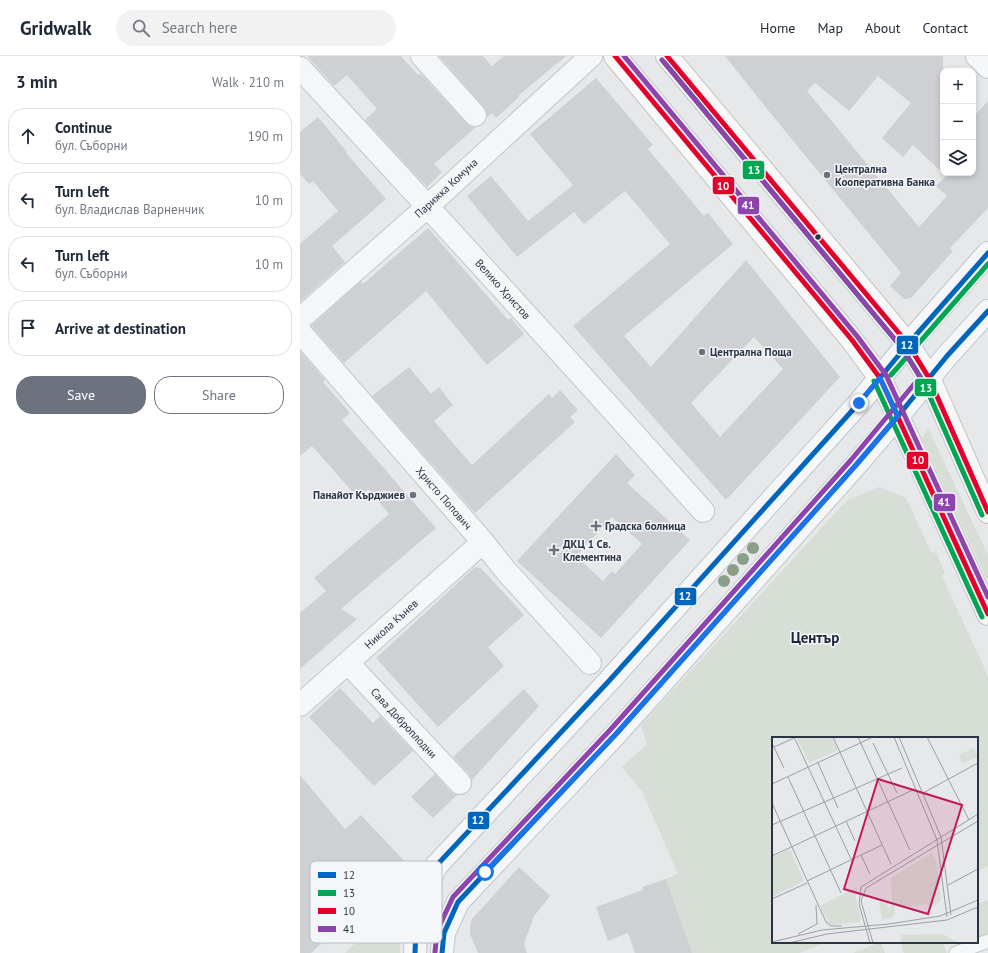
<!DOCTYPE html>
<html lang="en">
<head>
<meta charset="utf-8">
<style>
  :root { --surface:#fff; --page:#f2f2f3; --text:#1f2937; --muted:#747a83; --line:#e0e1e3; --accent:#6c737f }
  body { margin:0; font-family:"PT Sans",sans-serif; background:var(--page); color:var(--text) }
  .controls { position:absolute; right:12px; top:12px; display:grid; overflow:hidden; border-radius:8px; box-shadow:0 2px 6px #0003 }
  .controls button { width:36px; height:36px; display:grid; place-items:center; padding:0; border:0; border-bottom:1px solid var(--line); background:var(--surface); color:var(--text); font:20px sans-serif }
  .stop { position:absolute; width:12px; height:12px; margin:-9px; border:3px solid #1a73e8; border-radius:50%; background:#fff }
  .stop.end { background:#1a73e8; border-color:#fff; box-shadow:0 1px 4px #0008 }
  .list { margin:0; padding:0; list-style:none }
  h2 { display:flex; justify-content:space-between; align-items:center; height:52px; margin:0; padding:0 16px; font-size:17px }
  h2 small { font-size:13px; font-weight:400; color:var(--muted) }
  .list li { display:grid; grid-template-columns:26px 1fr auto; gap:12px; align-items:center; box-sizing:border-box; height:56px; margin:0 8px 8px; padding:0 8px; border:1px solid var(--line); border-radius:16px }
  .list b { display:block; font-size:15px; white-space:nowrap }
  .list p { margin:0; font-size:13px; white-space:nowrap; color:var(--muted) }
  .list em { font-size:13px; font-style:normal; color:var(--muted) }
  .actions { display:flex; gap:8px; padding:12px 16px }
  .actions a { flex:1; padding:9px 0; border:1px solid var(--accent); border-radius:16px; text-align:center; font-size:14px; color:var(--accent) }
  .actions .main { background:var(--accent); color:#fff }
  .icon { flex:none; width:22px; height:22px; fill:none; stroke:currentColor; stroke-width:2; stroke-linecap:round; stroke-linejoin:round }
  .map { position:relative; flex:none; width:688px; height:897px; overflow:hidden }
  header { display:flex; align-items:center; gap:24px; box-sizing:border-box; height:56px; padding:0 20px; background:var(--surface); border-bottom:1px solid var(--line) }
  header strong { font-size:19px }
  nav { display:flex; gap:22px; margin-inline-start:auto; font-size:14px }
  .search { width:280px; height:36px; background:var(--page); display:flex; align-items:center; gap:10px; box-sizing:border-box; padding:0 14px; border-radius:22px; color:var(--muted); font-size:15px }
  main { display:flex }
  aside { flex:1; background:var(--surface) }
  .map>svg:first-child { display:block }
</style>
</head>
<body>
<header>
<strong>Gridwalk</strong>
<div class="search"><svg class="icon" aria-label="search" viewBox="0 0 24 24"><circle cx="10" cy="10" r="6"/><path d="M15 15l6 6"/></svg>Search here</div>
<nav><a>Home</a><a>Map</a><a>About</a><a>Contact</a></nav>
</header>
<main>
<aside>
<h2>3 min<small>Walk · 210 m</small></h2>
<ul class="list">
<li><svg class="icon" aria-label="ahead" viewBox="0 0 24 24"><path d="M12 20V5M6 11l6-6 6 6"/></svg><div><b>Continue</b><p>бул. Съборни</p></div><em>190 m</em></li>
<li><svg class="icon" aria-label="left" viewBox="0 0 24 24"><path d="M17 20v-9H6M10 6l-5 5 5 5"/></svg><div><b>Turn left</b><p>бул. Владислав Варненчик</p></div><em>10 m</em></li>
<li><svg class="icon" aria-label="left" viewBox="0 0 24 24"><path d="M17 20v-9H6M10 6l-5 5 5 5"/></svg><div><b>Turn left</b><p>бул. Съборни</p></div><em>10 m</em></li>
<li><svg class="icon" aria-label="arrive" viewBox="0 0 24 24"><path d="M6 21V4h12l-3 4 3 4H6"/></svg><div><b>Arrive at destination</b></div></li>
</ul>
<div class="actions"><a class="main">Save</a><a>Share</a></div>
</aside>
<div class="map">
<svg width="688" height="897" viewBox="0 0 688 897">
  <rect width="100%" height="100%" fill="#e6e8ea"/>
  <path fill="#d6ded6" d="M628,372L688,499V526L622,382Z
    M579,431L606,442L631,496L636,497L645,517L642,520L688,620V810L677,815V682H473V886H527L499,897H392L366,823L378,818L342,735L322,711L347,688L341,669L547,444Z
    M688,844V882L666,890L664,886H677V848Z
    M90,854L99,865L100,897H45Z
    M581,886L585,897H553Z
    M600,886H642L647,897H604Z"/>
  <path fill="#ced0d3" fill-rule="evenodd" d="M7,0H101L118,19L120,17L166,67L171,71H176L134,108L142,116L127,131L65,64L77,53L47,19L34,30Z
    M139,0H183L192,10L204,0H266L218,40L219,41L196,62L192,57L187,61V56L184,51Z
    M425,0H643V117H673V61L688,45V152L650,192L653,195L611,242L604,243L590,230L601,217L468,54ZM578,20L611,47L582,82L603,101L613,89L646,120L636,130L647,140L619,171L507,35L515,27L549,55Z
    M296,22L353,89L348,93L404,160L408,157L433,188L324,280L351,311L446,204L540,321L426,444L273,270L370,188L325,135L284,168L274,156L217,201L167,140L191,120L228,165L273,129L230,78ZM454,281L483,313L420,381L391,347Z
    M18,61L47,96L46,97L86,143L32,190L45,206L0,246V188L38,155L13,125L9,128L0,118V76Z
    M128,172L208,264L211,262L224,278L187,309L126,235L44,307L11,270L61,225L63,228Z
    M0,295L25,324L23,326L50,357L42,364L136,472L41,553L57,563L0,613V557L26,535L14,522L89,458L68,433L58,442L12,390L0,400Z
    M109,311L131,338L139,331L153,349L134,365L172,409L249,338L252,342L260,334L278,354L270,361L275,366L175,457L72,340Z
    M316,398L335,419L327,427L390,484L301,582L217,505ZM312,461L342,488L315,518L312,515L303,525L276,500Z
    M175,511L181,512L224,559L188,591L204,610L138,671L76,602Z
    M40,632L73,667L80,660L113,695L74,730L9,661Z
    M224,633L239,650L172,724L169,718L153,701Z
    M135,718L151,736L157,739L133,762L111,741Z
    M0,719L45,773L61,759L107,808L11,897H0Z
    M219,811L250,840L234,860L224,888L227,897H178L170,878V870L172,863Z
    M366,823L392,897H335L328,877L308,885L296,851L343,834L342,831Z"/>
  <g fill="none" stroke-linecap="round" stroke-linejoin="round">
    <defs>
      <path id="service" d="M656,897L688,885"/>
      <path id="minor" d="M122,0L175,59
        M677,0L688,11
        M0,12C136,159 270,306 403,455
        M0,263L128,150L291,0
        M0,276L183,486L206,515L290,607
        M48,607L160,727
        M0,649L183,486"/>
      <path id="tertiary" d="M115,897L116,872L121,846L136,810L308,626L559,347L608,288L688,197
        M142,897L144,877L158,846L316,678L556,409L598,360L647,300L688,255"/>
      <path id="primary" d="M315,0L552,284L580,322L598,360L688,558
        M367,0L608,288L629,322L688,456"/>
    </defs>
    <use href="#service" stroke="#c4c6c8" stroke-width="15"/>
    <use href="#minor" stroke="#c4c6c8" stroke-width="24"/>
    <use href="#tertiary" stroke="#c4c6c8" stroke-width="24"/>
    <use href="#primary" stroke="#c2c5c8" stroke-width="24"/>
    <use href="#service" stroke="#f5f6f7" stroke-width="13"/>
    <use href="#minor" stroke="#f5f6f7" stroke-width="22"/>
    <use href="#tertiary" stroke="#f5f6f7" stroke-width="22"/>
    <use href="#primary" stroke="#f8f8f8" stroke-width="22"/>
    <defs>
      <path id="bus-1" d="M115,897L116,872L121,846L136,810L308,626L559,347L608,288L688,197
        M142,897L144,877L158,846L316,678L556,409L598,360L647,300L688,255"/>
      <path id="bus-2" d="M365,7L602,292L623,325L682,459
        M591,319L688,208
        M574,325L682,561"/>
      <path id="bus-3" d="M315,0L552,284L580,322L688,558
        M367,0L608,288L629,322L688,456"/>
      <path id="bus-4" d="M324,0L557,280L586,319L688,541
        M135,896L137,875L153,841L311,673L551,404L620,321L602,292L362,4"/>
    </defs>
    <use href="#bus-1" stroke="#f4f6f9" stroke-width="8"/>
    <use href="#bus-2" stroke="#f4f6f9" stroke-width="8"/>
    <use href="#bus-3" stroke="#f4f6f9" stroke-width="8"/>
    <use href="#bus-4" stroke="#f4f6f9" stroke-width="8"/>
    <use href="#bus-1" stroke="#0065bd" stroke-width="5"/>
    <use href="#bus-2" stroke="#00a651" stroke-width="5"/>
    <use href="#bus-3" stroke="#e4002b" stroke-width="5"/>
    <use href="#bus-4" stroke="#8e44ad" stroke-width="5"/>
  </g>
  <g fill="#8a9e88">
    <circle cx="453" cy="492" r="6"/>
    <circle cx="443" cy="503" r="6"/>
    <circle cx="433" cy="514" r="6"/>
    <circle cx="424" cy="525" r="6"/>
  </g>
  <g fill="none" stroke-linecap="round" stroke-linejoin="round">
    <path stroke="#1a73e8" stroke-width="5" d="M185,816L316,678L556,409L598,360L580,322L559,347"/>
  </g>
  <g fill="#6c737f" stroke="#f4f6f9" stroke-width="1.5">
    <circle cx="527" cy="119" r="4"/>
    <circle cx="402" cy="296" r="4"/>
    <circle cx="113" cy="439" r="4"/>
    <path d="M294 464h4v4h4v4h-4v4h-4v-4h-4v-4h4z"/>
    <path d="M252 488h4v4h4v4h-4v4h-4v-4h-4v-4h4z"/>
  </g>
  <circle fill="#2b3445" stroke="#f4f6f9" stroke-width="1.5" cx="518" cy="181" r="3.5"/>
  <g text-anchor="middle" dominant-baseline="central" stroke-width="3" stroke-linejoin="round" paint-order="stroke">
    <g font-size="11" font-weight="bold" fill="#2b3445" stroke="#f4f6f9" text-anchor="start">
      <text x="535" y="113">Централна<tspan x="535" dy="13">Кооперативна Банка</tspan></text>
      <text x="410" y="296">Централна Поща</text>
      <text x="105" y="439" text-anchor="end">Панайот Кърджиев</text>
      <text x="305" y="470">Градска болница</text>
      <text x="263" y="488">ДКЦ 1 Св.<tspan x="263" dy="13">Клементина</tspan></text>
    </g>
    <g font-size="11" fill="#2b3445" stroke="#f4f6f9">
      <text transform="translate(146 132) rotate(-43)">Парижка Комуна</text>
      <text transform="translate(203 233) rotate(48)">Велико Христов</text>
      <text transform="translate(144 442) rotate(49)">Христо Попович</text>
      <text transform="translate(91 568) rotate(-42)">Никола Кънев</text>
      <text transform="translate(104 667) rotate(47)">Сава Доброплодни</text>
    </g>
    <g font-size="15" font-weight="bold" fill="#1d2536" stroke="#f4f6f9">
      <text x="515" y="581">Център</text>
    </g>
  </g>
  <g transform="translate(472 681)">
    <rect width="206" height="206" fill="#e6e8ea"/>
    <path d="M28,0H60L66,13L37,26L25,2ZM202,11L206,20L190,26L187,18ZM18,112L32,144L0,160V121ZM160,116L165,127L169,163L163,169L153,167L129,171L123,169V177L119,181L110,182L107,166L110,165L115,167L116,172L120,166L119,141ZM85,150L84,162L89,182L87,185L60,188L56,185L48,169ZM171,197L186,206H129V198Z" fill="#d6ded6"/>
    <path fill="none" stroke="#9ba0a8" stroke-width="1" d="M22,0L79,122M61,0L119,127M86,0L138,113M122,0L165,103L175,180M127,0L169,100L179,178M155,0L197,83M0,6L12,31M101,6L125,56M2,10L24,0M46,26L66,71M16,40L69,156M0,47L101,0M151,56L206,26M0,66L54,185L59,189H70M74,84L83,104M0,88L130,31M89,118L98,137M0,119L143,52M35,144L110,108M176,148L206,132M0,162L35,146M26,197L45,187L44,168M0,205L50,193L117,187L168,179L206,163M17,206L55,197L175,183L206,170M98,206L87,167L89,150L206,77M101,206L89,164L94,151L206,84"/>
    <path fill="#c2185b" fill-opacity="0.15" stroke="#c2185b" stroke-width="2" d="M106,42L190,68L156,177L72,152Z"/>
    <rect width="206" height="206" fill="none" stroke="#2b3445" stroke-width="2"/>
  </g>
  <rect x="10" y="805" width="132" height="82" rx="6" fill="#f4f6f9" stroke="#b8bcc3" stroke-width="1"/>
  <rect x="18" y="816" width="18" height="6" fill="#0065bd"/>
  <rect x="18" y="834" width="18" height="6" fill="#00a651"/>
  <rect x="18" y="852" width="18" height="6" fill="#e4002b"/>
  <rect x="18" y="870" width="18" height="6" fill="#8e44ad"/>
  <g font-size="11" fill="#2b3445">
    <text x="43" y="823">12</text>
    <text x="43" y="841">13</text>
    <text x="43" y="859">10</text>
    <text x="43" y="877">41</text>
  </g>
  <g stroke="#f4f6f9" stroke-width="1.5">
    <rect x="442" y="104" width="23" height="20" rx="4" fill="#00a651"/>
    <rect x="412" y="120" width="23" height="19" rx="4" fill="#e4002b"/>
    <rect x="437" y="140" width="23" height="19" rx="4" fill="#8e44ad"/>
    <rect x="596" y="279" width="23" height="20" rx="4" fill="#0065bd"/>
    <rect x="614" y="322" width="23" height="19" rx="4" fill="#00a651"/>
    <rect x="606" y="395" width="23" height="19" rx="4" fill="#e4002b"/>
    <rect x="633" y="437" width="23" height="19" rx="4" fill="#8e44ad"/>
    <rect x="374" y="531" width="23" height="19" rx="4" fill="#0065bd"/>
    <rect x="167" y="755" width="23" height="19" rx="4" fill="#0065bd"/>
  </g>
  <g font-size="11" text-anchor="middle" font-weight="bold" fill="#fff">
    <text x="454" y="118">13</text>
    <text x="423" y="134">10</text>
    <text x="448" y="153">41</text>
    <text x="607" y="293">12</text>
    <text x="626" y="336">13</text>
    <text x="618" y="408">10</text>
    <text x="644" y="450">41</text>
    <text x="385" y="544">12</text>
    <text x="178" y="768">12</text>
  </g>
</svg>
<div class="controls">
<button>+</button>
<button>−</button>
<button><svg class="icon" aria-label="layers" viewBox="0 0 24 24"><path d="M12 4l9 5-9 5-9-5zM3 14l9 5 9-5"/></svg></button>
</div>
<div class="stop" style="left:185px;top:816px"></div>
<div class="stop end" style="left:559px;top:347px"></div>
</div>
</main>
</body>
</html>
